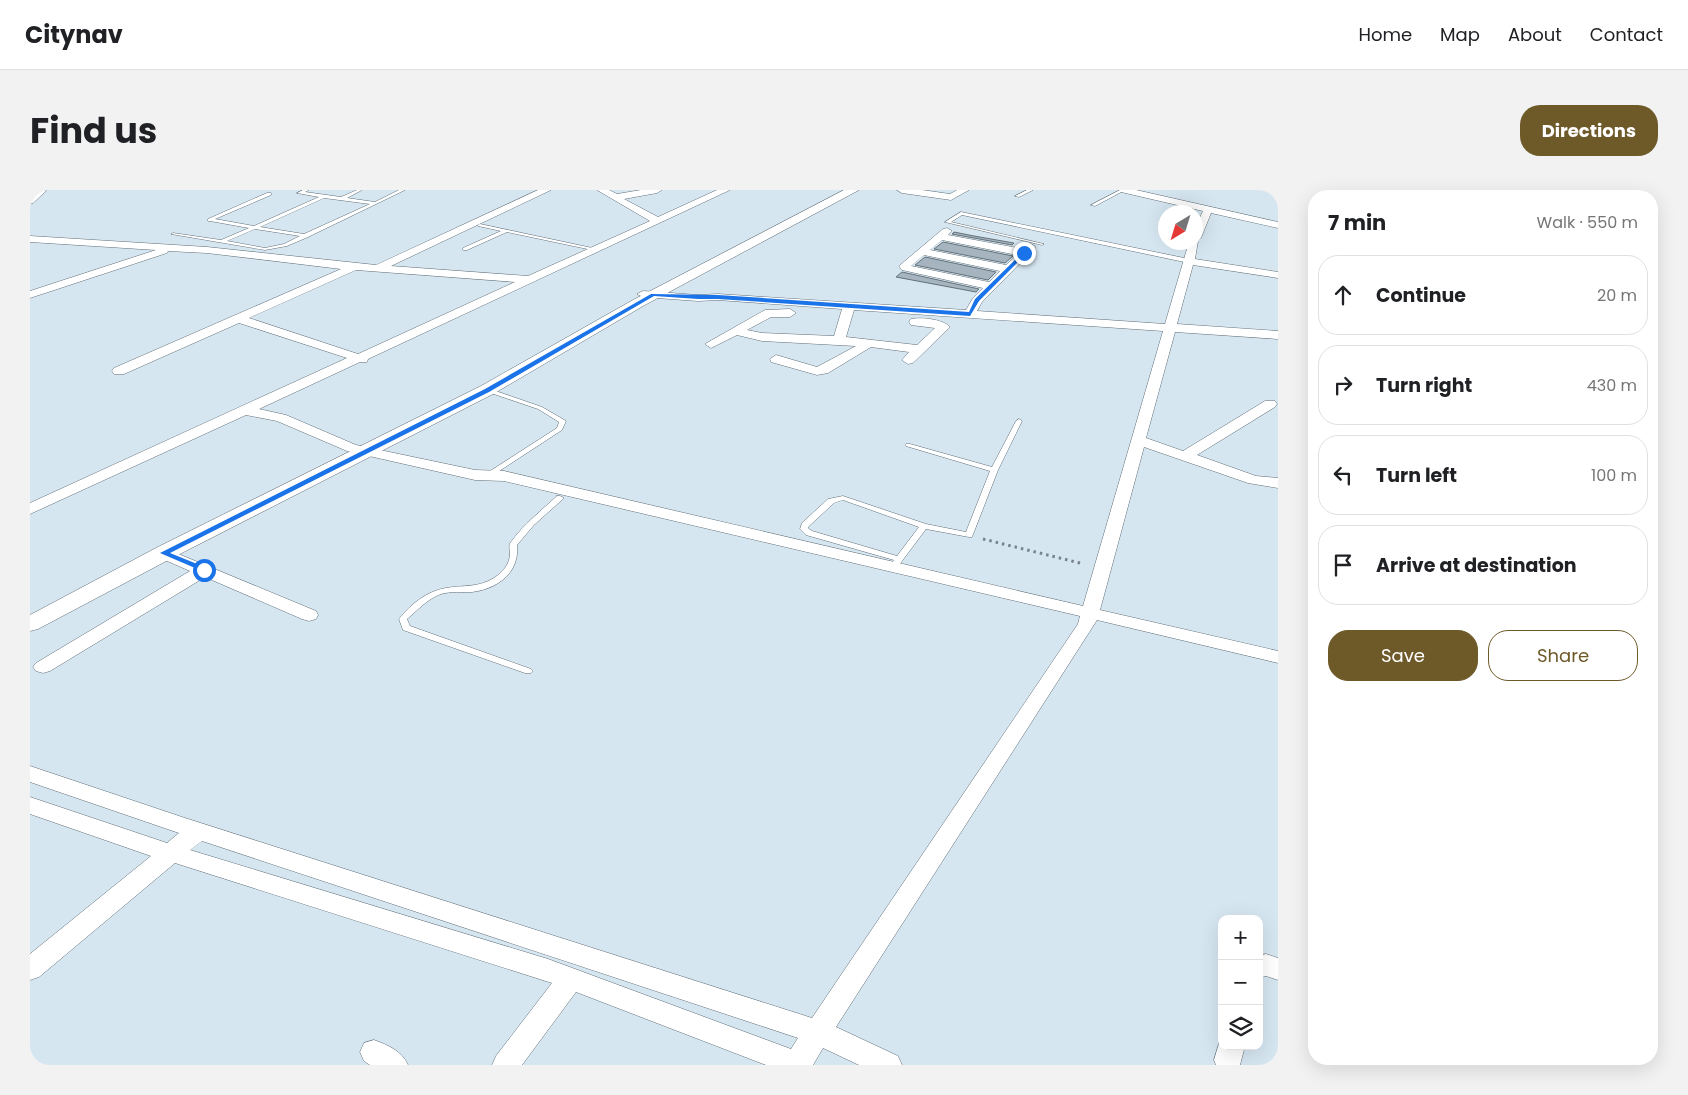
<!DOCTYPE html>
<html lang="en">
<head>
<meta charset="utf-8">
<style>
  :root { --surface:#fff; --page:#f2f2f2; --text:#202124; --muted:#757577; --line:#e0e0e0; --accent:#6e5a29 }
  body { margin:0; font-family:Poppins,sans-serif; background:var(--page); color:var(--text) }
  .controls { position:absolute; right:15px; bottom:15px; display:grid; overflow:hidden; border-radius:10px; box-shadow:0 5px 20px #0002 }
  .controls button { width:45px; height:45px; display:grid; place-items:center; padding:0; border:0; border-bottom:1px solid var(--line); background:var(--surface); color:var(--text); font:25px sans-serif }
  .compass { position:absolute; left:1128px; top:15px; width:45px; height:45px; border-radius:50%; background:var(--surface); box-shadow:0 5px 20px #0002; rotate:218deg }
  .stop { position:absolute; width:15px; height:15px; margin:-11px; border:4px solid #1a73e8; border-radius:50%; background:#fff }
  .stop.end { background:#1a73e8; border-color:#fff; box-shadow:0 1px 5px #0008 }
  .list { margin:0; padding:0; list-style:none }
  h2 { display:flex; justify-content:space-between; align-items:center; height:65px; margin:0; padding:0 20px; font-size:21px }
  h2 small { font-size:16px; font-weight:400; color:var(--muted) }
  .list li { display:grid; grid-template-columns:32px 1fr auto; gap:15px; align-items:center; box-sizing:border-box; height:80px; margin:0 10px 10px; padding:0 10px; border:1px solid var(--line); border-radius:20px }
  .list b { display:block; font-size:19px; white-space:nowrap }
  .list em { font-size:16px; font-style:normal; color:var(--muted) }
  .actions { display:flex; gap:10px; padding:15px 20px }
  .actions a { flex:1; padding:11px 0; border:1px solid var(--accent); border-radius:20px; text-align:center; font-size:18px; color:var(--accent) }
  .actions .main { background:var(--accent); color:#fff }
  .icon { flex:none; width:28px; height:28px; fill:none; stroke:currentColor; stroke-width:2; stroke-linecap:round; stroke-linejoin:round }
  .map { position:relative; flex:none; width:1248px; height:875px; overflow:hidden; border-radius:20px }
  header { display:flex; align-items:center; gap:30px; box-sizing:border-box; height:70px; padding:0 25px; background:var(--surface); border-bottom:1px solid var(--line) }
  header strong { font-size:24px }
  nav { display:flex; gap:28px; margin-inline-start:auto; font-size:18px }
  .intro { display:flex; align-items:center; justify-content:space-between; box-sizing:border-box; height:120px; padding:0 30px }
  h1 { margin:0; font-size:35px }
  .button { padding:12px 22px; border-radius:20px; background:var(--accent); color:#fff; font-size:18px; font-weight:700 }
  main { display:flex; gap:30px; padding:0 30px }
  aside { flex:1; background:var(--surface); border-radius:20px; box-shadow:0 5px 20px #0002 }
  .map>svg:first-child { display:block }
</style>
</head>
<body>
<header>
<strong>Citynav</strong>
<nav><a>Home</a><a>Map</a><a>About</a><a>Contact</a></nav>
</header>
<div class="intro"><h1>Find us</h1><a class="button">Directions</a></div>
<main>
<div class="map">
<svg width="1248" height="875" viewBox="0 0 1248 875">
  <rect width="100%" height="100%" fill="#d6e6f1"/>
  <path fill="#a5b4be" stroke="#63717a" d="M924,42L944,46L984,53L982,55L922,44Z
    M913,52L983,66L975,73L904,59Z
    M895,67L966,82L958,90L885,75Z
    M872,82L949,99L946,102L866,87Z"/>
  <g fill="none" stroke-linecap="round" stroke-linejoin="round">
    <defs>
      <path id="service" d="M273,0H279L275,2L311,7L327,0H332L317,8L345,12L369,0H375L278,47L257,56L235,60L141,44L143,43L191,50L219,38L180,31H178V29L237,3H241V5L185,29L224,36L289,7L267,3ZM294,8L340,14L274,44L230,37ZM225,39L270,46L254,54L235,58L197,51Z
        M997,0H1003L989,7L985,6Z
        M1090,0H1095L1065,16L1061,15Z
        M931,22L1159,69L1162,71L1159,73L932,25L921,32L1014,54L1012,55L915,32Z
        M450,34L567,59L569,60L567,61L477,42L437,60H433V58L471,41L448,36V35Z
        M457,198L512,217L536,231L532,240L460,287H457V283L527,238L529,232L508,219L455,201L454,200Z
        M989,229L992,231L968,280L942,347H939L896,339L869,375H866L862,373L864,370L776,345L770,339L772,333L798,309L813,306L896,334L936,342L960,281L876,256L875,255L876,254H880L962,277L986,231ZM813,310L889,337L867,366L782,341L778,338L779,336L804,313Z
        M527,306H530L534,308L504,335L487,355C490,383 467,399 442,402C432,403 421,401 411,404C397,409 388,420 377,429L380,436L501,479L503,481L501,483H495L373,440L369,429C381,414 397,401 416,398C433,395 448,398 464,388C473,382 480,374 480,363C480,358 478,356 481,352C494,334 511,321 527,306Z"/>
      <path id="minor" d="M7,0H17L3,13L0,14V6Z
        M508,0H521L361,76L498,86L620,31L567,0H579L587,4L611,0H632L627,3L594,9L628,27L687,0H700L338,169L337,172H330L229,219L256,225L326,255L445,280L474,281L1053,416L1133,141L824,120L816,147L887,155L905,138L881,135L879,132L881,129C891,127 913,129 920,137L883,173L878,174L872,170L879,162L841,157L798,183L787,185L741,172L740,169L746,165L787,177L826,156L732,151L707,145L681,158L675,154L735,120L760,119L766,123L760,127H741L717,140L732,143L804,146L812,119L688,110L668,111L613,107L607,104L613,101L668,105L688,104L936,120L943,108L953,98L872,80L869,76L913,39L917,38L922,41L918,45L993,59L1001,54L1006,57L952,112L947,121L1135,134L1159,52H1166V36L1173,21L1091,2L1089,0H1106L1248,32V38L1181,23L1171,48L1168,51L1165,69L1248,82V88L1163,75L1147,134L1248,141V149L1145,142L1116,248L1153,261L1235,211H1245L1247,214L1245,217L1167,265L1226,286L1248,288V298L1218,293L1114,257L1070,420L1248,461V473L1067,430L806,837L868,866L872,875H829L793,858L783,875H736L546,802L492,875H462L466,866L522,793L145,673L9,787L0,790V764L121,666L0,624V607L137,653L149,643L0,592V576L155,628L782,828L1048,434L1050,426L474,291L445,290L317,261L247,231L216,225L0,324V313L317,168L209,133L94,184H84L82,181L84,178L311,79L177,63L138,61L137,63L0,108V101L126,60L0,52V46L177,57L346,75ZM912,50L987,65L976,75L900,60ZM894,65L970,81L959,92L881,76ZM326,80L485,92L328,164L219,128ZM172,651L768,848L761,859L518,769L160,660Z
        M867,0H892L920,4L927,0H939L921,10L872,3Z
        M134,358L286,421L288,425L286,429L279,431L272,429L175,387L20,481L13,483L6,481L3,477L6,473L160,381L128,367L125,363L128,359Z
        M1236,764L1248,768V790L1236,786L1229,788V766Z
        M1191,847L1192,856H1215L1210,875H1186L1184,870Z
        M344,850C358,855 372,861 378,875H340L334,871L330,862L334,853Z"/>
      <path id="tertiary" d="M814,0H829L613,116L463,204L142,368L8,439L0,441V425L126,358L451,196L603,110Z"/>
    </defs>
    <use href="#service" stroke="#606e77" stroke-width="1"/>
    <use href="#minor" stroke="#606e77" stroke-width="1"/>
    <use href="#tertiary" stroke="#606e77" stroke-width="1"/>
    <path stroke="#78838a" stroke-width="3" stroke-dasharray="2.5 4" stroke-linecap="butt" d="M953,349L1054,374"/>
    <use href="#service" fill="#fff" fill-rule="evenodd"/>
    <use href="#minor" fill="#fff" fill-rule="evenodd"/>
    <use href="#tertiary" fill="#fff" fill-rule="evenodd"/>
  </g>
  <path fill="#1a73e8" d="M993,62L997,63L949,111L940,126L688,109H668L624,106L459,202L140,363L177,378V381H172L130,363L455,199L621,104L688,105L939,122L945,109Z"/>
</svg>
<div class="controls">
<button>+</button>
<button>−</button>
<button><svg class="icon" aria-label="layers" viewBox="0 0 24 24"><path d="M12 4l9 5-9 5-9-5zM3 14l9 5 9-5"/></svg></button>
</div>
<svg class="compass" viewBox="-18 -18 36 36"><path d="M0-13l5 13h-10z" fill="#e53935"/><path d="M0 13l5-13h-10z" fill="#757577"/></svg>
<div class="stop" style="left:174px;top:380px"></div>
<div class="stop end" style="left:994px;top:63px"></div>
</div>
<aside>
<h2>7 min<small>Walk · 550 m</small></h2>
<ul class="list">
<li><svg class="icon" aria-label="ahead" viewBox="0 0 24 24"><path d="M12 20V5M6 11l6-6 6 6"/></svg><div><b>Continue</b></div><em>20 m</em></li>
<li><svg class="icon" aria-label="right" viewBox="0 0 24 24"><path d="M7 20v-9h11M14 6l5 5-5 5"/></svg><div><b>Turn right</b></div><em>430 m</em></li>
<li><svg class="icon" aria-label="left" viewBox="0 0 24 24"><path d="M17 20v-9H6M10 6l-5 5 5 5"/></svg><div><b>Turn left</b></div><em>100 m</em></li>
<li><svg class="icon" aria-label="arrive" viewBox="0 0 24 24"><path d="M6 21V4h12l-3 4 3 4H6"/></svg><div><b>Arrive at destination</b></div></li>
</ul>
<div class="actions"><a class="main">Save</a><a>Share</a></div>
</aside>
</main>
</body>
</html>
